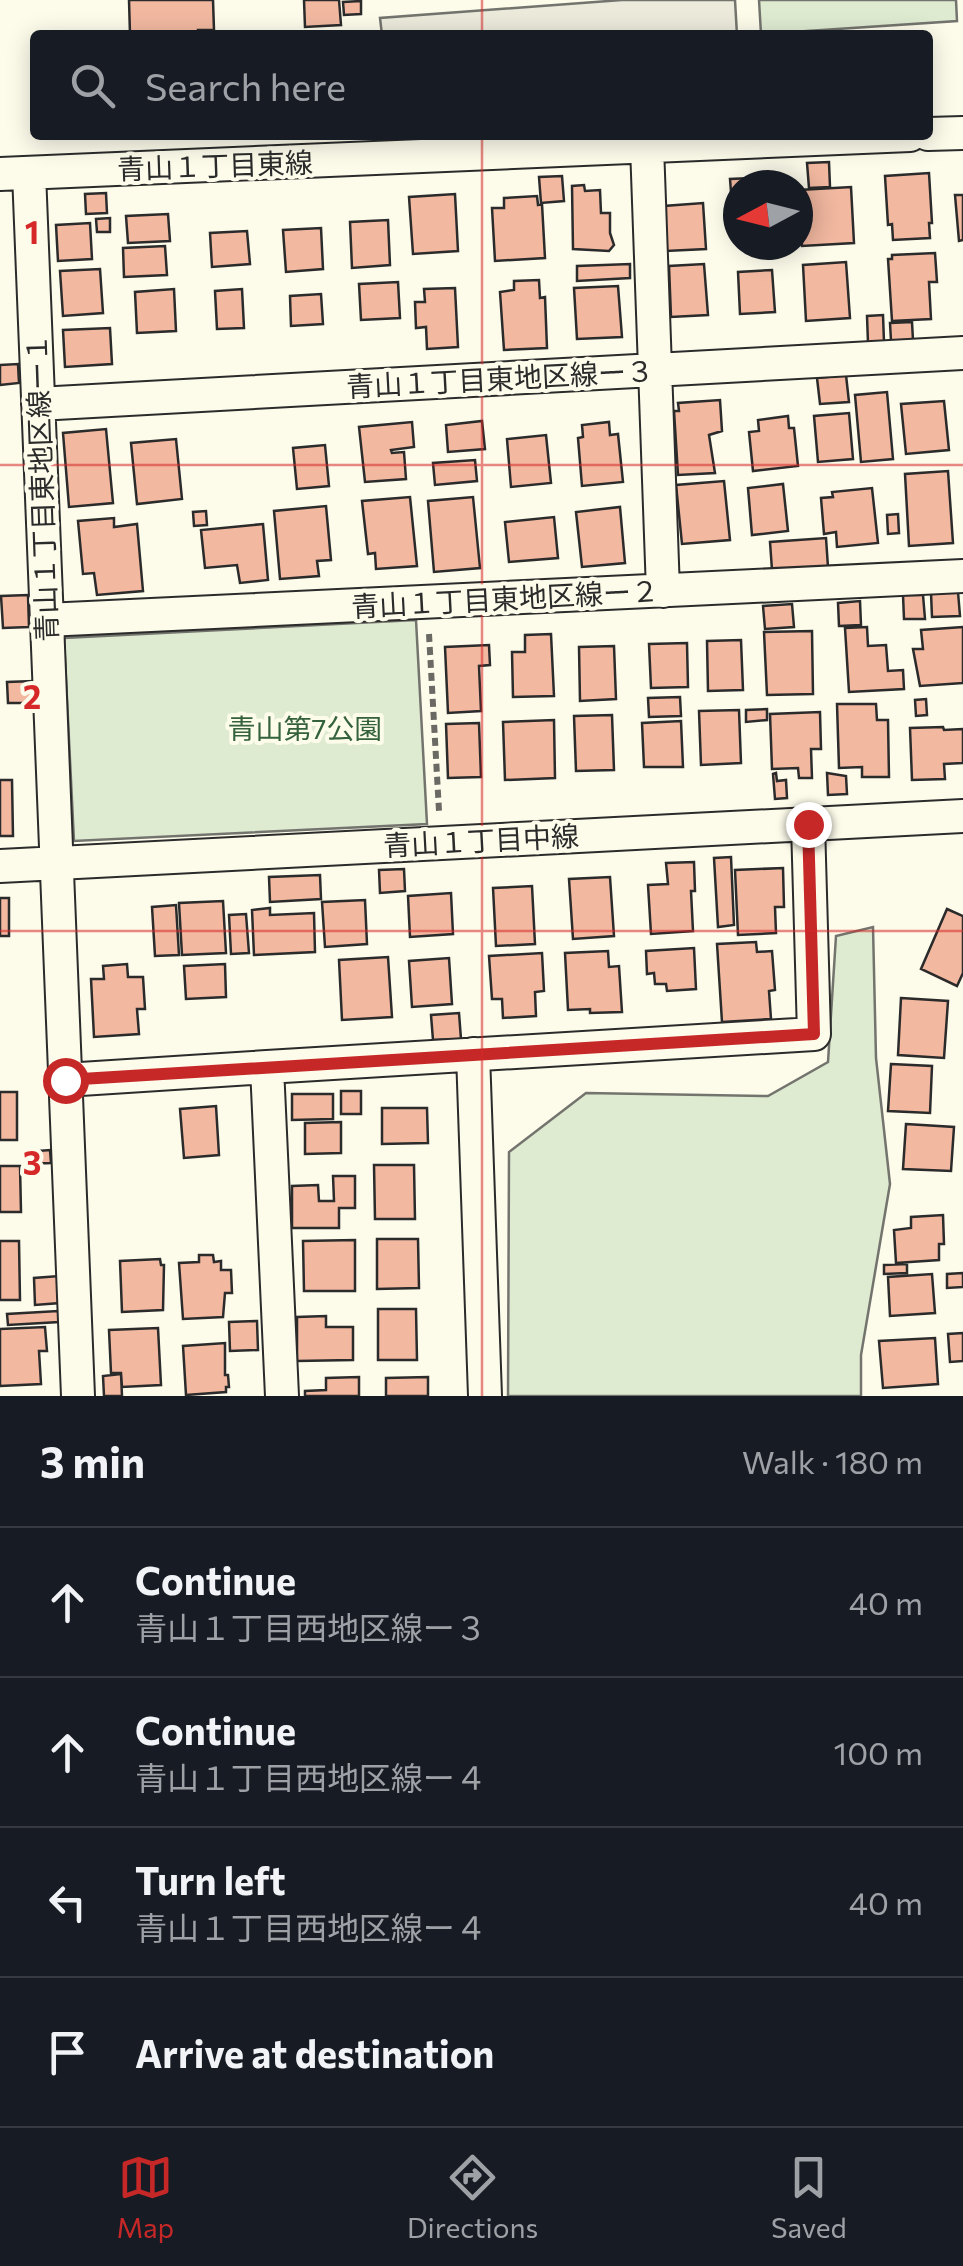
<!DOCTYPE html>
<html lang="en">
<head>
<meta charset="utf-8">
<style>
  :root { --surface:#171b24; --page:#242831; --text:#f1f3f6; --muted:#9ea1a6; --line:#363941; --accent:#c62828 }
  body { margin:0; font-family:Commissioner,"Noto Sans JP",sans-serif; background:var(--page); color:var(--text) }
  .compass { position:absolute; left:723px; top:170px; width:90px; height:90px; border-radius:50%; background:var(--surface); box-shadow:0 5px 25px #0003; rotate:263deg }
  .stop { position:absolute; width:30px; height:30px; margin:-22px; border:8px solid #c62828; border-radius:50%; background:#fff }
  .stop.end { background:#c62828; border-color:#fff; box-shadow:0 2px 10px #0008 }
  .list { margin:0; padding:0; list-style:none }
  h2 { display:flex; justify-content:space-between; align-items:center; height:130px; margin:0; padding:0 40px; font-size:42px }
  h2 small { font-size:32px; font-weight:400; color:var(--muted) }
  .list li { display:grid; grid-template-columns:65px 1fr auto; gap:30px; align-items:center; box-sizing:border-box; height:150px; padding:0 40px; border-top:2px solid var(--line) }
  .list b { display:block; font-size:38px; white-space:nowrap }
  .list p { margin:0; font-size:32px; white-space:nowrap; color:var(--muted) }
  .list em { font-size:32px; font-style:normal; color:var(--muted) }
  .icon { flex:none; width:55px; height:55px; fill:none; stroke:currentColor; stroke-width:2; stroke-linecap:round; stroke-linejoin:round }
  .map { position:relative; flex:none; width:963px; height:1396px; overflow:hidden }
  .search { position:absolute; background:var(--surface); box-shadow:0 5px 25px #0003; left:30px; right:30px; top:30px; height:110px; display:flex; align-items:center; gap:25px; box-sizing:border-box; padding:0 35px; border-radius:10px; color:var(--muted); font-size:38px }
  .sheet { height:730px; background:var(--surface) }
  nav { display:flex; justify-content:space-around; align-items:center; box-sizing:border-box; height:140px; border-top:2px solid var(--line); background:var(--surface); font-size:28px; color:var(--muted) }
  nav a { display:grid; justify-items:center; gap:5px }
  nav .on { color:var(--accent) }
  .map>svg:first-child { display:block }
</style>
</head>
<body>
<div class="map">
<svg width="963" height="1396" viewBox="0 0 963 1396">
  <rect width="100%" height="100%" fill="#fdfbea"/>
  <path fill="#deebd1" stroke="#74746e" stroke-width="2.5" d="M759,0H956L957,21L761,34Z
    M416,620L427,824L74,841L64,638Z
    M873,927L876,1058L890,1184L861,1355V1396H508L509,1152L586,1093L768,1096L828,1062L836,936Z"/>
  <path fill="#eceadb" stroke="#74746e" stroke-width="2.5" d="M622,0H735L737,35H382L380,18Z"/>
  <path fill="#f2b8a0" stroke="#2b2b2b" stroke-width="2.5" d="M129,0H213L214,30H198V35H166L165,32L130,34Z
    M304,0H339L341,25L305,27Z
    M361,1V14L344,15L343,2Z
    M829,162L830,187L809,188L807,163Z
    M929,173L932,223H929L930,238L893,240L892,224L888,225L885,176Z
    M562,176L564,201L541,203L539,177Z
    M772,177V185H738V218H733L730,179Z
    M584,185L585,191L600,190L601,213H610V233L614,245L609,251L573,249L572,186Z
    M851,187L854,243L802,246L799,190Z
    M106,193L107,213L86,214L85,194Z
    M455,194L458,251L413,254L409,197Z
    M955,195H963V240L959,241Z
    M537,196L538,205L542,204L545,258L495,261L492,208H504V198Z
    M703,203L706,249L666,251L664,206Z
    M168,214L170,241L128,243L126,216Z
    M110,218V232H97L96,219Z
    M388,220L390,265L352,268L350,222Z
    M90,223L92,259L58,261L56,225Z
    M321,228L323,269L286,272L283,230Z
    M247,231L250,264L212,267L210,233Z
    M165,246L167,275L124,277L123,248Z
    M935,253L937,282H929L931,319L892,321L888,259H892V255Z
    M846,262L850,318L806,321L803,265Z
    M630,264V278L577,281V266Z
    M704,264L708,315L671,317L669,266Z
    M100,269L103,313L63,316L60,271Z
    M772,270L775,312L740,314L738,272Z
    M539,280L540,298L545,297L547,348L504,350L500,292L514,290V281Z
    M398,282L400,318L361,320L359,284Z
    M618,286L622,337L577,339L574,288Z
    M455,288L458,347L427,349L426,327L416,328L415,302H425L424,289Z
    M174,289L176,331L137,333L135,292Z
    M242,289L244,328L217,329L215,291Z
    M321,294L323,324L291,326L290,296Z
    M883,315L884,342L868,343L867,316Z
    M912,322L913,340L891,341L890,323Z
    M110,328L112,364L65,367L63,330Z
    M18,364L19,383L0,385V365Z
    M846,375L849,402L820,404L817,378Z
    M887,392L893,459L861,462L855,395Z
    M720,400L722,431L709,435L715,473L678,475L674,411H679L678,403Z
    M944,401L949,450L906,454L901,404Z
    M849,413L853,459L818,462L814,416Z
    M788,416L789,428H794L798,466L753,471L749,432L759,431L758,420Z
    M482,421L485,449L448,452L446,425Z
    M412,422L414,447L391,450L392,453L404,452L406,479L365,482L359,427Z
    M609,422L610,435L618,434L623,482L582,486L578,438L583,437L582,425Z
    M106,429L113,503L69,507L63,433Z
    M546,435L551,483L511,487L507,439Z
    M176,439L182,499L137,504L131,443Z
    M325,445L329,486L297,489L293,448Z
    M475,460L477,481L435,485L433,463Z
    M948,471L953,543L909,546L905,474Z
    M724,481L730,540L682,544L676,485Z
    M783,484L788,531L752,535L748,488Z
    M872,488L878,543L837,547L836,532L824,534L821,498L833,497L832,492Z
    M410,497L417,566L376,569L375,553L368,554L362,501Z
    M473,497L480,568L434,572L428,501Z
    M326,506L331,560L317,561L319,576L280,579L274,511Z
    M620,507L625,563L582,567L576,512Z
    M206,511L207,525L194,526L193,512Z
    M898,514L899,533L888,534L887,515Z
    M554,517L558,558L509,562L505,522Z
    M114,518V527L137,524L143,591L97,595L94,573L83,574L78,521Z
    M263,524L268,580L240,583L237,565L205,568L201,530Z
    M826,538L828,567L772,570L770,542Z
    M958,592L960,616L932,617L931,593Z
    M28,595L29,627L3,628L1,596Z
    M903,595H923L925,619H904Z
    M860,601L861,625L839,626L838,603Z
    M792,604L794,627L765,629L763,606Z
    M867,627L868,646L886,645L888,671L903,670L904,689L849,692L845,628Z
    M963,627V683L920,686L913,649H923L921,630Z
    M812,631L813,694L767,695L764,632Z
    M551,634L554,696L513,697L512,652H525V635Z
    M741,640L743,690L708,691L707,641Z
    M687,643L688,687L651,688L649,644Z
    M489,645L490,665L479,666L481,711L448,713L445,647Z
    M614,646L616,699L580,701L579,647Z
    M34,681L35,703H8L7,682Z
    M680,697L681,716L649,717L648,698Z
    M926,699L927,715L916,716L915,700Z
    M837,704H876L877,720H888L889,777H862V767L839,768Z
    M767,709V720L746,722V710Z
    M739,710L741,763L701,765L699,711Z
    M820,712L821,749H811L812,778H799L798,768L772,769L770,714Z
    M612,715L614,770L576,771L574,716Z
    M554,720L555,778L505,780L503,722Z
    M681,721L683,767H644L642,723Z
    M479,723L481,777L448,778L446,724Z
    M943,727L944,730L963,729V763L944,764L945,779L912,780L910,728Z
    M776,773L777,781L786,780L787,798L775,799L773,774Z
    M827,773L846,776L847,794L828,795Z
    M0,780H12L13,836H0Z
    M731,857L734,925L718,927L714,858Z
    M694,862L695,891H691L693,931L651,934L648,885L668,884L666,863Z
    M783,868L784,907H775L776,933L738,935L735,870Z
    M404,869L405,891L380,893L379,870Z
    M320,875L321,899L270,902L269,877Z
    M610,877L614,936L573,939L569,879Z
    M532,886L535,944L496,946L493,888Z
    M451,893L453,934L410,937L408,896Z
    M0,898H9V936H0Z
    M365,900L367,944L325,947L322,902Z
    M223,901L226,953L182,955L179,903Z
    M176,905L179,955L155,956L152,907Z
    M270,908V915L314,913L315,952L254,955L252,910Z
    M947,909L963,916V973L957,986L921,969Z
    M246,914L249,953L231,954L229,915Z
    M756,942L757,952L772,951L775,990L769,991L771,1019L722,1022L717,944Z
    M694,948L696,989L667,991L666,984H655L654,973L647,974L646,951Z
    M608,951L609,967L619,966L622,1012L590,1013V1009L568,1010L565,953Z
    M542,953L544,991L535,992L536,1016L503,1018L502,999H492L489,956Z
    M388,957L392,1017L342,1020L339,960Z
    M449,958L452,1004L412,1007L409,961Z
    M127,964L128,977H143L145,1009H137L139,1034L94,1037L91,979H104L103,966Z
    M225,964L226,997L186,999L184,966Z
    M901,998L948,1001L944,1058L898,1055Z
    M459,1013L461,1039L433,1040L431,1015Z
    M891,1064L932,1066L930,1113L888,1111Z
    M341,1091H361V1114H341Z
    M0,1092H17V1140H0Z
    M292,1094H333V1119L292,1120Z
    M216,1106L219,1155L184,1158L180,1109Z
    M382,1108H427L428,1143L382,1144Z
    M341,1122V1153L305,1154V1123Z
    M906,1124L954,1127L951,1171L903,1169Z
    M50,1150L51,1163L26,1164L25,1152Z
    M374,1165H414L415,1219H375Z
    M0,1166H20L21,1212H0Z
    M333,1176H355V1208H339V1228H292V1186L318,1185L319,1201H334Z
    M943,1215L944,1244H939V1260L896,1263L894,1230L911,1228V1217Z
    M377,1239H418L419,1288L377,1289Z
    M355,1240V1291H304L303,1241Z
    M0,1241H19L20,1300H0Z
    M199,1255H213L214,1262L221,1261V1270H231L232,1293H225L223,1317L183,1319L179,1263L199,1262Z
    M160,1259L161,1265H164L163,1310L122,1312L120,1261Z
    M907,1264V1273L884,1274V1265Z
    M963,1273V1287L947,1288V1274Z
    M932,1274L935,1313L890,1316L888,1277Z
    M59,1276L60,1303L35,1305L34,1278Z
    M378,1309H416L417,1360H378Z
    M58,1311L59,1322L8,1325L7,1314Z
    M326,1316V1327H353V1360L297,1361V1317Z
    M257,1321L258,1350L230,1351L229,1322Z
    M45,1327L47,1351H39L41,1384L0,1386V1329Z
    M158,1328L161,1385L122,1387L121,1373H111L109,1330Z
    M963,1333V1361L950,1362L948,1334Z
    M935,1338L938,1384L883,1388L879,1341Z
    M225,1343V1375H228L229,1387H226V1392L186,1395L183,1346Z
    M121,1374L122,1396H104L103,1376Z
    M359,1377V1396H305V1391L326,1390V1378Z
    M428,1377V1396H386V1378Z"/>
  <g fill="none" stroke-linecap="round" stroke-linejoin="round">
    <defs>
      <path id="minor" d="M928,134L963,133
        M647,146L663,591
        M29,173L78,1396
        M0,174L910,135
        M38,404L963,353
        M46,620L963,576
        M0,866L963,816
        M473,1054L485,1396
        M267,1067L814,1034L808,824
        M65,1080L267,1067L282,1396"/>
    </defs>
    <use href="#minor" stroke="#2b2b2b" stroke-width="36"/>
    <path stroke="#6a6964" stroke-width="6" stroke-dasharray="8 5" stroke-linecap="butt" d="M429,634L439,811"/>
    <use href="#minor" stroke="#fdfbea" stroke-width="32"/>
  </g>
  <g fill="none" stroke-linecap="round" stroke-linejoin="round">
    <path stroke="#c62828" stroke-width="12" d="M65,1080L814,1034L808,824"/>
  </g>
  <path fill="none" stroke="#d62828" stroke-width="2.5" stroke-opacity="0.55" d="M482,0V35M482,135V1396M0,465H963M0,931H963"/>
  <g text-anchor="middle" dominant-baseline="central" stroke-width="8" stroke-linejoin="round" paint-order="stroke">
    <g font-size="28" fill="#2b2b2b" stroke="#fdfbea">
      <text transform="translate(215 165) rotate(-2)">青山１丁目東線</text>
      <text transform="translate(500 378) rotate(-3)">青山１丁目東地区線ー３</text>
      <text transform="translate(41 488) rotate(-92)">青山１丁目東地区線ー１</text>
      <text transform="translate(505 598) rotate(-3)">青山１丁目東地区線ー２</text>
      <text transform="translate(481 840) rotate(-3)">青山１丁目中線</text>
    </g>
    <g font-size="28" fill="#34623c" stroke="#fdfbea">
      <text x="305" y="728">青山第7公園</text>
    </g>
  </g>
  <g font-size="32" text-anchor="middle" font-weight="bold" fill="#d62828" stroke="#fdfbea" stroke-width="8" stroke-linejoin="round" paint-order="stroke">
    <text x="32" y="244">1</text>
    <text x="32" y="709">2</text>
    <text x="32" y="1175">3</text>
  </g>
</svg>
<svg class="compass" viewBox="-18 -18 36 36"><path d="M0-13l5 13h-10z" fill="#e53935"/><path d="M0 13l5-13h-10z" fill="#9ea1a6"/></svg>
<div class="stop" style="left:65px;top:1080px"></div>
<div class="stop end" style="left:808px;top:824px"></div>
<div class="search"><svg class="icon" aria-label="search" viewBox="0 0 24 24"><circle cx="10" cy="10" r="6"/><path d="M15 15l6 6"/></svg>Search here</div>
</div>
<section class="sheet">
<h2>3 min<small>Walk · 180 m</small></h2>
<ul class="list">
<li><svg class="icon" aria-label="ahead" viewBox="0 0 24 24"><path d="M12 20V5M6 11l6-6 6 6"/></svg><div><b>Continue</b><p>青山１丁目西地区線ー３</p></div><em>40 m</em></li>
<li><svg class="icon" aria-label="ahead" viewBox="0 0 24 24"><path d="M12 20V5M6 11l6-6 6 6"/></svg><div><b>Continue</b><p>青山１丁目西地区線ー４</p></div><em>100 m</em></li>
<li><svg class="icon" aria-label="left" viewBox="0 0 24 24"><path d="M17 20v-9H6M10 6l-5 5 5 5"/></svg><div><b>Turn left</b><p>青山１丁目西地区線ー４</p></div><em>40 m</em></li>
<li><svg class="icon" aria-label="arrive" viewBox="0 0 24 24"><path d="M6 21V4h12l-3 4 3 4H6"/></svg><div><b>Arrive at destination</b></div></li>
</ul>
</section>
<nav>
<a class="on"><svg class="icon" aria-label="map" viewBox="0 0 24 24"><path d="M3 6l6-2 6 2 6-2v14l-6 2-6-2-6 2zM9 4v14M15 6v14"/></svg>Map</a>
<a><svg class="icon" aria-label="directions" viewBox="0 0 24 24"><path d="M12 3l9 9-9 9-9-9zM9 14v-3h6M13 9l2 2-2 2"/></svg>Directions</a>
<a><svg class="icon" aria-label="saved" viewBox="0 0 24 24"><path d="M7 4h10v16l-5-4-5 4z"/></svg>Saved</a>
</nav>
</body>
</html>
